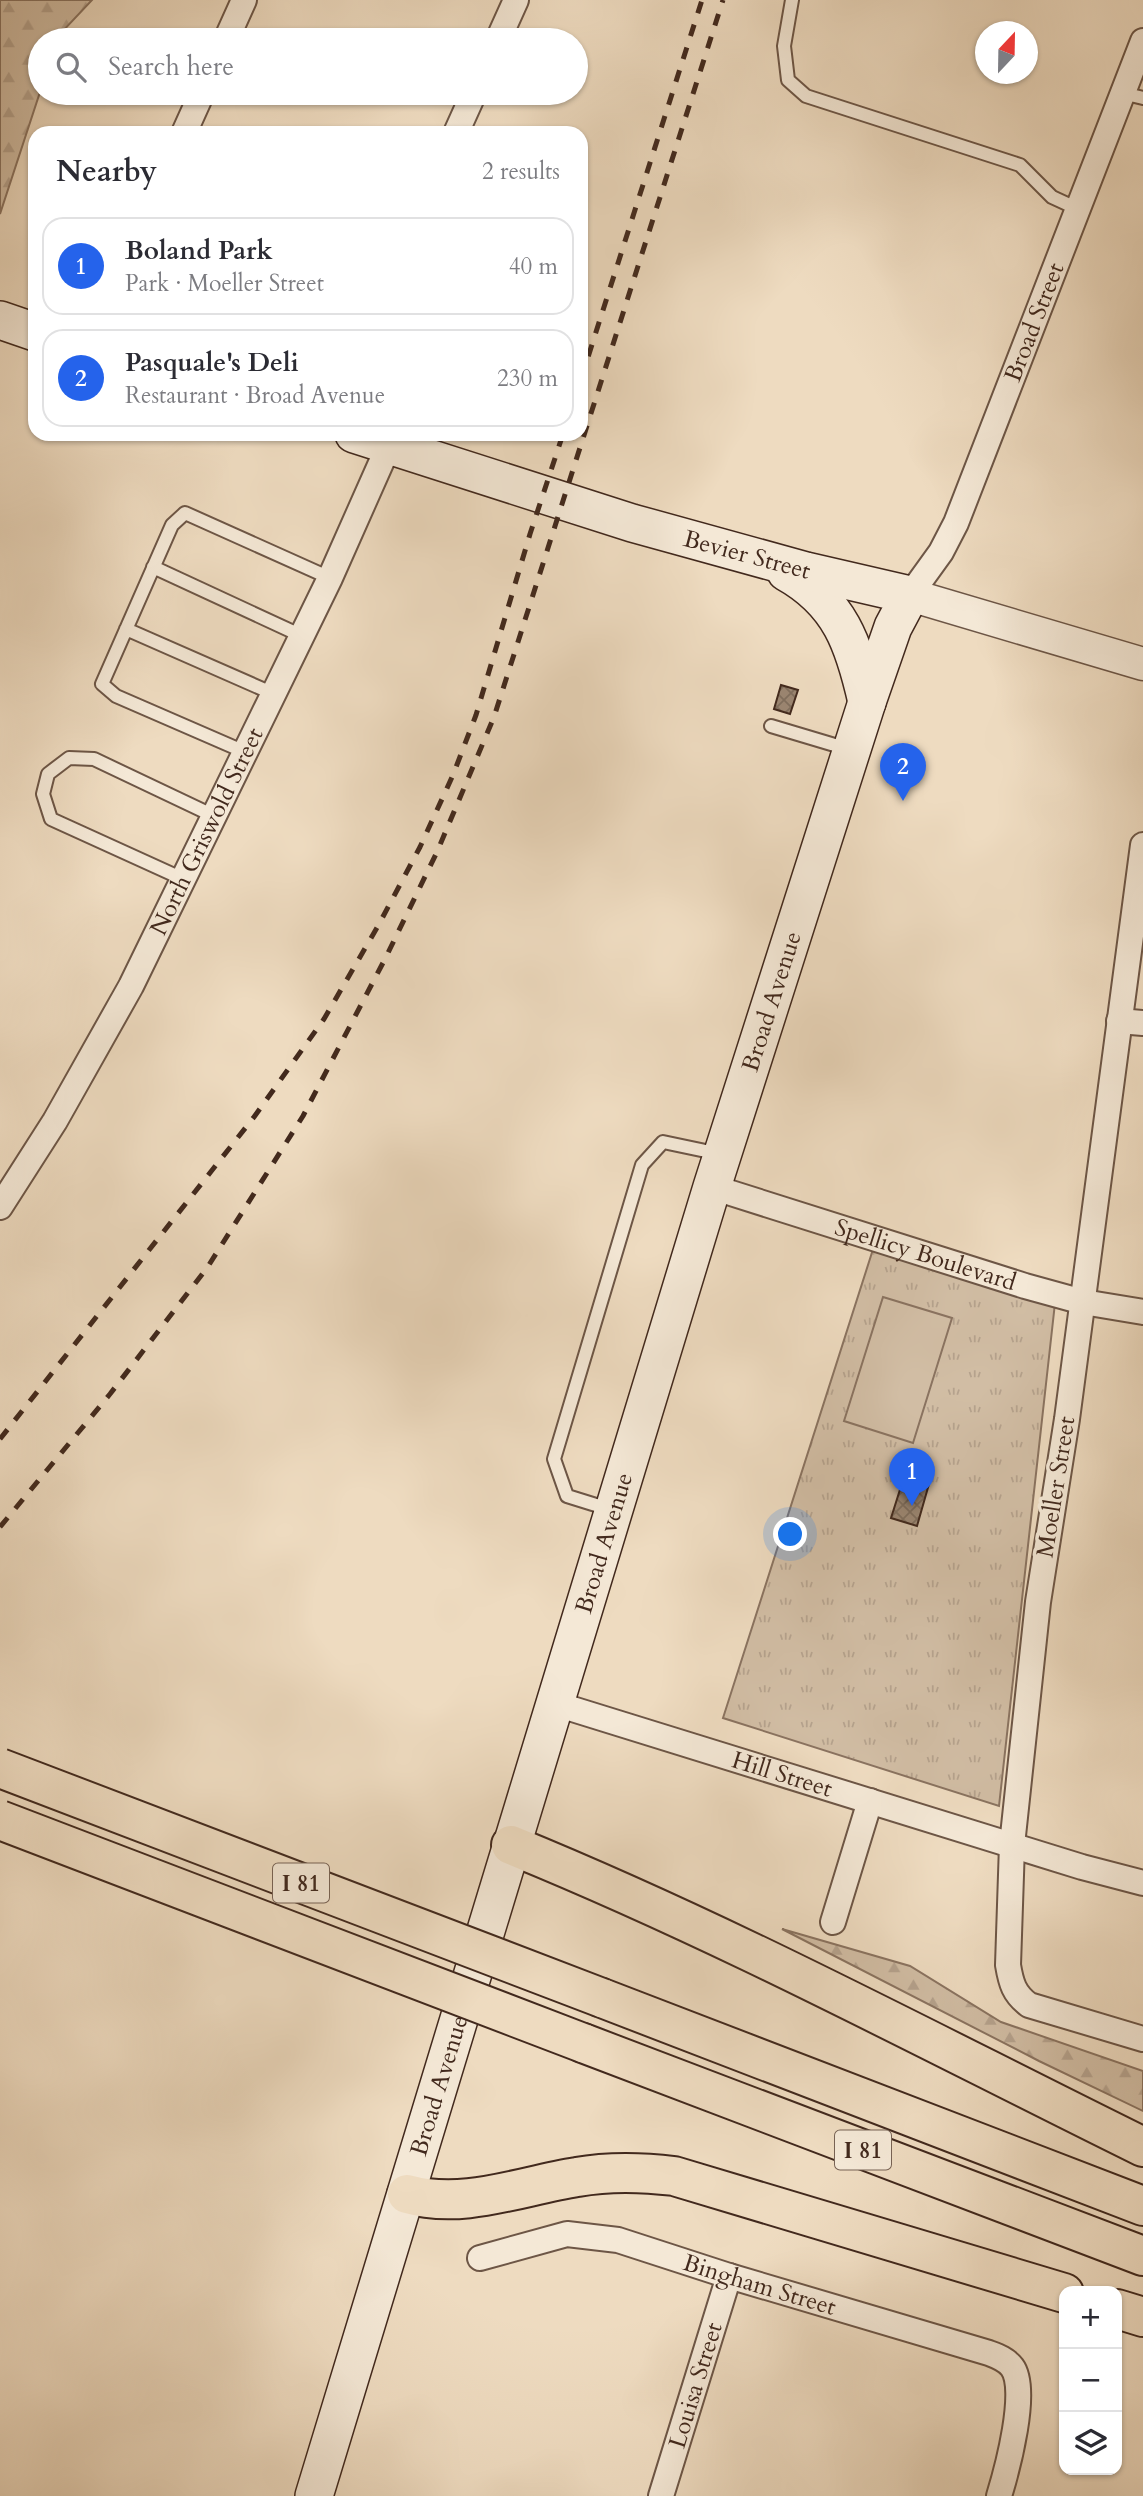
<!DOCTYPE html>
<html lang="en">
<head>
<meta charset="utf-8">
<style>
  :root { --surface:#fff; --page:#f7f7f7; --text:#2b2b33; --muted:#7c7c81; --line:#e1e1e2; --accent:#2563eb }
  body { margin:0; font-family:Cardo,serif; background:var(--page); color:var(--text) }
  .controls { position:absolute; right:21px; bottom:21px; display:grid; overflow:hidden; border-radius:14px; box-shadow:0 2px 5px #0004 }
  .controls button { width:63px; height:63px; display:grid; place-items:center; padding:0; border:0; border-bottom:2px solid var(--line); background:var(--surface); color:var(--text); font:35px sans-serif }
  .compass { position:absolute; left:975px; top:21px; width:63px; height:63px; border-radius:50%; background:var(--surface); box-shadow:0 2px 5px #0004; rotate:22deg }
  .you { position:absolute; left:791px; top:1535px; width:24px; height:24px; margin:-18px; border:5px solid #fff; border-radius:50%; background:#1a73e8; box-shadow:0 0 0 10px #1a73e833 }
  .badge { display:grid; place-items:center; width:46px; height:46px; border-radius:50%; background:var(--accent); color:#fff; font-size:23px; font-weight:700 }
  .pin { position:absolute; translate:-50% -58px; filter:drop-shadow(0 2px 4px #0008) }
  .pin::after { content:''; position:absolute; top:37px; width:24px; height:21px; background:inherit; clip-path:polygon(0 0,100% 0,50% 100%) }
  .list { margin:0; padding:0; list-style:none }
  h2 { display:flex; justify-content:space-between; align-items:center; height:91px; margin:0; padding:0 28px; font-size:30px }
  h2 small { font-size:23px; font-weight:400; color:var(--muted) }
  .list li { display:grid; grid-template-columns:46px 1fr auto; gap:21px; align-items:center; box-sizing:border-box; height:98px; margin:0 14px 14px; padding:0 14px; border:2px solid var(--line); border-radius:21px }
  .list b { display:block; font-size:26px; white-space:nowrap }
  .list p { margin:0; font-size:23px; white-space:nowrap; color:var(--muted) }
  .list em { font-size:23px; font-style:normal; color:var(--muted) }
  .icon { flex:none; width:38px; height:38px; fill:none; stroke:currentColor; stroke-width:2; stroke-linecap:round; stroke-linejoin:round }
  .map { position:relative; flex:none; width:1143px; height:2496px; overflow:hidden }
  .search { position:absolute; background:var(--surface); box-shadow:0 2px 5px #0004; left:28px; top:28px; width:560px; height:77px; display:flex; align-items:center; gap:18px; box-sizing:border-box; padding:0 24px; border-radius:38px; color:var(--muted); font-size:26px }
  .panel { position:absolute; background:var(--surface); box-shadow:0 2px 5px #0004; left:28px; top:126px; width:560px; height:315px; border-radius:21px }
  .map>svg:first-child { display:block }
</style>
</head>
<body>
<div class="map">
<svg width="1143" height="2496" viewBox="0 0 1143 2496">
  <defs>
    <pattern id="grass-tufts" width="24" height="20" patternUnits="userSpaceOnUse" patternTransform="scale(1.75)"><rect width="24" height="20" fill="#d1bda4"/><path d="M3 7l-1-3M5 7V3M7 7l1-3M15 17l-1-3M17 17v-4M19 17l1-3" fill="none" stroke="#b5a28d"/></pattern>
    <pattern id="forest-firs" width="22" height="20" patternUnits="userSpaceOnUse" patternTransform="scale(1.75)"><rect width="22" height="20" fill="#d1bda4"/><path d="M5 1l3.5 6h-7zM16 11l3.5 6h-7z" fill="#b5a28d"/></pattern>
    <pattern id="building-cross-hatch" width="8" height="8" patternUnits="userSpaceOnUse" patternTransform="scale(1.75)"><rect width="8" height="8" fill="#9b8672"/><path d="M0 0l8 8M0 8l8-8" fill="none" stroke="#806e5d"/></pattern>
  </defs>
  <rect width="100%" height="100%" fill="#eedbc0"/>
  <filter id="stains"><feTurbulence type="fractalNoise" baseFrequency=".00286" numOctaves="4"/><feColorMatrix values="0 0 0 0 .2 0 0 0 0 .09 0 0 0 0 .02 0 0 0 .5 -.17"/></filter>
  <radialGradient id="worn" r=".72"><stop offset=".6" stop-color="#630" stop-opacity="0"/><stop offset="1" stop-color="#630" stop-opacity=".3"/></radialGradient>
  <path fill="url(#grass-tufts)" stroke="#8a7360" stroke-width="2" d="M876,1240L1056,1294L999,1806L723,1718Z"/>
  <path fill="url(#forest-firs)" stroke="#8a7360" stroke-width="2" d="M0,0H92L59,35L57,40H40V92L0,214Z
    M782,1929L910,1966L1001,2022L1143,2071V2111L1039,2061Z"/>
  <path fill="#d1bda4" stroke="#8a7360" stroke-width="2" d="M883,1297L952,1318L913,1443L844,1421Z"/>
  <path fill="url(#building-cross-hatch)" stroke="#42291d" stroke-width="2" d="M781,685L798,690L790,714L774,709Z
    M904,1477L929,1484L917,1526L891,1518Z"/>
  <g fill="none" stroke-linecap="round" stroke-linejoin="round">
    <defs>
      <path id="service" d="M792,0L784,46L788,80L806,96L1020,165L1052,197L1078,209
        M1122,93L1143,98
        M153,567L302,636
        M126,629L274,694
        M771,726L848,749
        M245,752L116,696L102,684L172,525L185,513L330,578
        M183,879L51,819L43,794L48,774L69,758L94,759L214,816
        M612,1510L567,1496L554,1459L642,1165L663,1142L720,1154"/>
      <g id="minor">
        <path d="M226,40L244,0"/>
        <path d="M498,40L516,0"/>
        <path d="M184,133L202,93"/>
        <path d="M456,133L474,93"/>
        <path id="s1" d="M910,595L941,552L956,523L1143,41"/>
        <path d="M1143,845L1067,1419L1038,1602L1012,1845L1008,1965C1011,1983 1014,1994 1029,2005L1143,2039"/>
        <path d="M1119,1021L1143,1023"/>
        <path id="s2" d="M712,1187L1025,1286L1083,1302L1143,1312"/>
        <path id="s3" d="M0,1207L55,1121L131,986L330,578L389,445"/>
        <path id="s4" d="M553,1703L1082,1867L1143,1883"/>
        <path d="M833,1922L870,1801"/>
        <path id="s5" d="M480,2258L567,2234L618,2240L729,2276L989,2353C997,2356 1006,2359 1012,2367C1029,2389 1007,2470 999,2496"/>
        <path id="s6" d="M661,2496L729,2276"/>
      </g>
      <path id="tertiary" d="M910,595L1143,664"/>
      <g id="secondary">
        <path d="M0,320L35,332"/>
        <path d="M786,572C840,602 854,644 867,702"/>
        <path id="s7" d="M314,2496L712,1187L867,702L893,627L910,595L806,571L632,523L354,434"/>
      </g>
      <path id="motorway" d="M511,1845C727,1933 934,2044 1143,2147
        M602,1998L1143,2206
        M583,2043L1143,2256
        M407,2194C464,2210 520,2186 577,2177C610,2171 641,2172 674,2176L1064,2293
        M1117,2309L1143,2317"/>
    </defs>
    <use href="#service" stroke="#6d5646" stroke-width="16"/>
    <use href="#minor" stroke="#6d5646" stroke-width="28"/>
    <use href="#tertiary" stroke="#6d5646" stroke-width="35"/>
    <use href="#secondary" stroke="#42291d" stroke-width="40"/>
    <use href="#motorway" stroke="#42291d" stroke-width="42"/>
    <use href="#service" stroke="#f4e8d6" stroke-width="12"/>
    <use href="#minor" stroke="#f4e8d6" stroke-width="24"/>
    <use href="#tertiary" stroke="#f4e8d6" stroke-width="32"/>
    <use href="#secondary" stroke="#f4e8d6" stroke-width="37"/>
    <use href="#motorway" stroke="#eedbc0" stroke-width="38"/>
    <path stroke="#42291d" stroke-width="5" stroke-dasharray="12 12" stroke-linecap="butt" d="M581,379L702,0
      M0,1439L254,1117L324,1019L378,926L420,847L453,775L476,715L530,534L563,434
      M0,1527L110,1394L207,1268L303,1116L386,957L437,852L494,717L723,0"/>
    <defs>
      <path id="motorway-bridge" d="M0,1768L602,1998
        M0,1820L583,2043"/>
    </defs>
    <use href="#motorway-bridge" stroke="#42291d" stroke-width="42" stroke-linecap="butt"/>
    <use href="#motorway-bridge" stroke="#eedbc0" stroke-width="38"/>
  </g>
  <g text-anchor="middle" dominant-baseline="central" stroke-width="7" stroke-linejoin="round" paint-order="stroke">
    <g fill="#f4e8d6" stroke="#776254" stroke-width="2">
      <rect x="273" y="1863.5" width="56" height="39" rx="5"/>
      <rect x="835" y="2130.5" width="56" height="39" rx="5"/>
    </g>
    <g font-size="23" font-weight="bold" fill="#42291d">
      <text x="301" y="1883">I 81</text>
      <text x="863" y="2150">I 81</text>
    </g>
    <g font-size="24" fill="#42291d" stroke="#f4e8d6">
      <text stroke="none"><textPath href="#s1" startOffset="301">Broad Street</textPath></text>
      <text transform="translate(747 555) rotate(15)">Bevier Street</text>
      <text stroke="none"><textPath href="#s3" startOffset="429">North Griswold Street</textPath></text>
      <text stroke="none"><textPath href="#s7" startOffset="1563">Broad Avenue</textPath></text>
      <text stroke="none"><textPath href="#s2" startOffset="224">Spellicy Boulevard</textPath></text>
      <text transform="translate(1056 1487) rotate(-81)">Moeller Street</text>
      <text stroke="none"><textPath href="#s7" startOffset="996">Broad Avenue</textPath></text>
      <text stroke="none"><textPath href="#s4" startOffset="240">Hill Street</textPath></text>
      <text stroke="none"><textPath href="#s7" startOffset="429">Broad Avenue</textPath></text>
      <text stroke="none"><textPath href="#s5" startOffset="290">Bingham Street</textPath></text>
      <text stroke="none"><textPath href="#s6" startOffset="116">Louisa Street</textPath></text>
    </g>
  </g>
  <rect width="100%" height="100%" filter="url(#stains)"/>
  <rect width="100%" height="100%" fill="url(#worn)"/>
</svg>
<div class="controls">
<button>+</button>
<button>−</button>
<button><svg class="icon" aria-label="layers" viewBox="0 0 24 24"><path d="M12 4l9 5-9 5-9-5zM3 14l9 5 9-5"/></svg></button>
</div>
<svg class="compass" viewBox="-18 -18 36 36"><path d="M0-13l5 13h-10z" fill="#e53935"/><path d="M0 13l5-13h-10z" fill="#7c7c81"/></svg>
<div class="you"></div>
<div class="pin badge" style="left:912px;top:1506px">1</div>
<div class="pin badge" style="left:903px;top:801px">2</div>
<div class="search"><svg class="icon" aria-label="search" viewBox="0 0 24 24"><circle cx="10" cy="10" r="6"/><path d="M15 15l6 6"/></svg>Search here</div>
<section class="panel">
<h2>Nearby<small>2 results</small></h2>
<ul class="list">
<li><span class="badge">1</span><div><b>Boland Park</b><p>Park · Moeller Street</p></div><em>40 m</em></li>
<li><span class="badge">2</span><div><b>Pasquale's Deli</b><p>Restaurant · Broad Avenue</p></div><em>230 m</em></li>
</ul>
</section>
</div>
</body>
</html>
